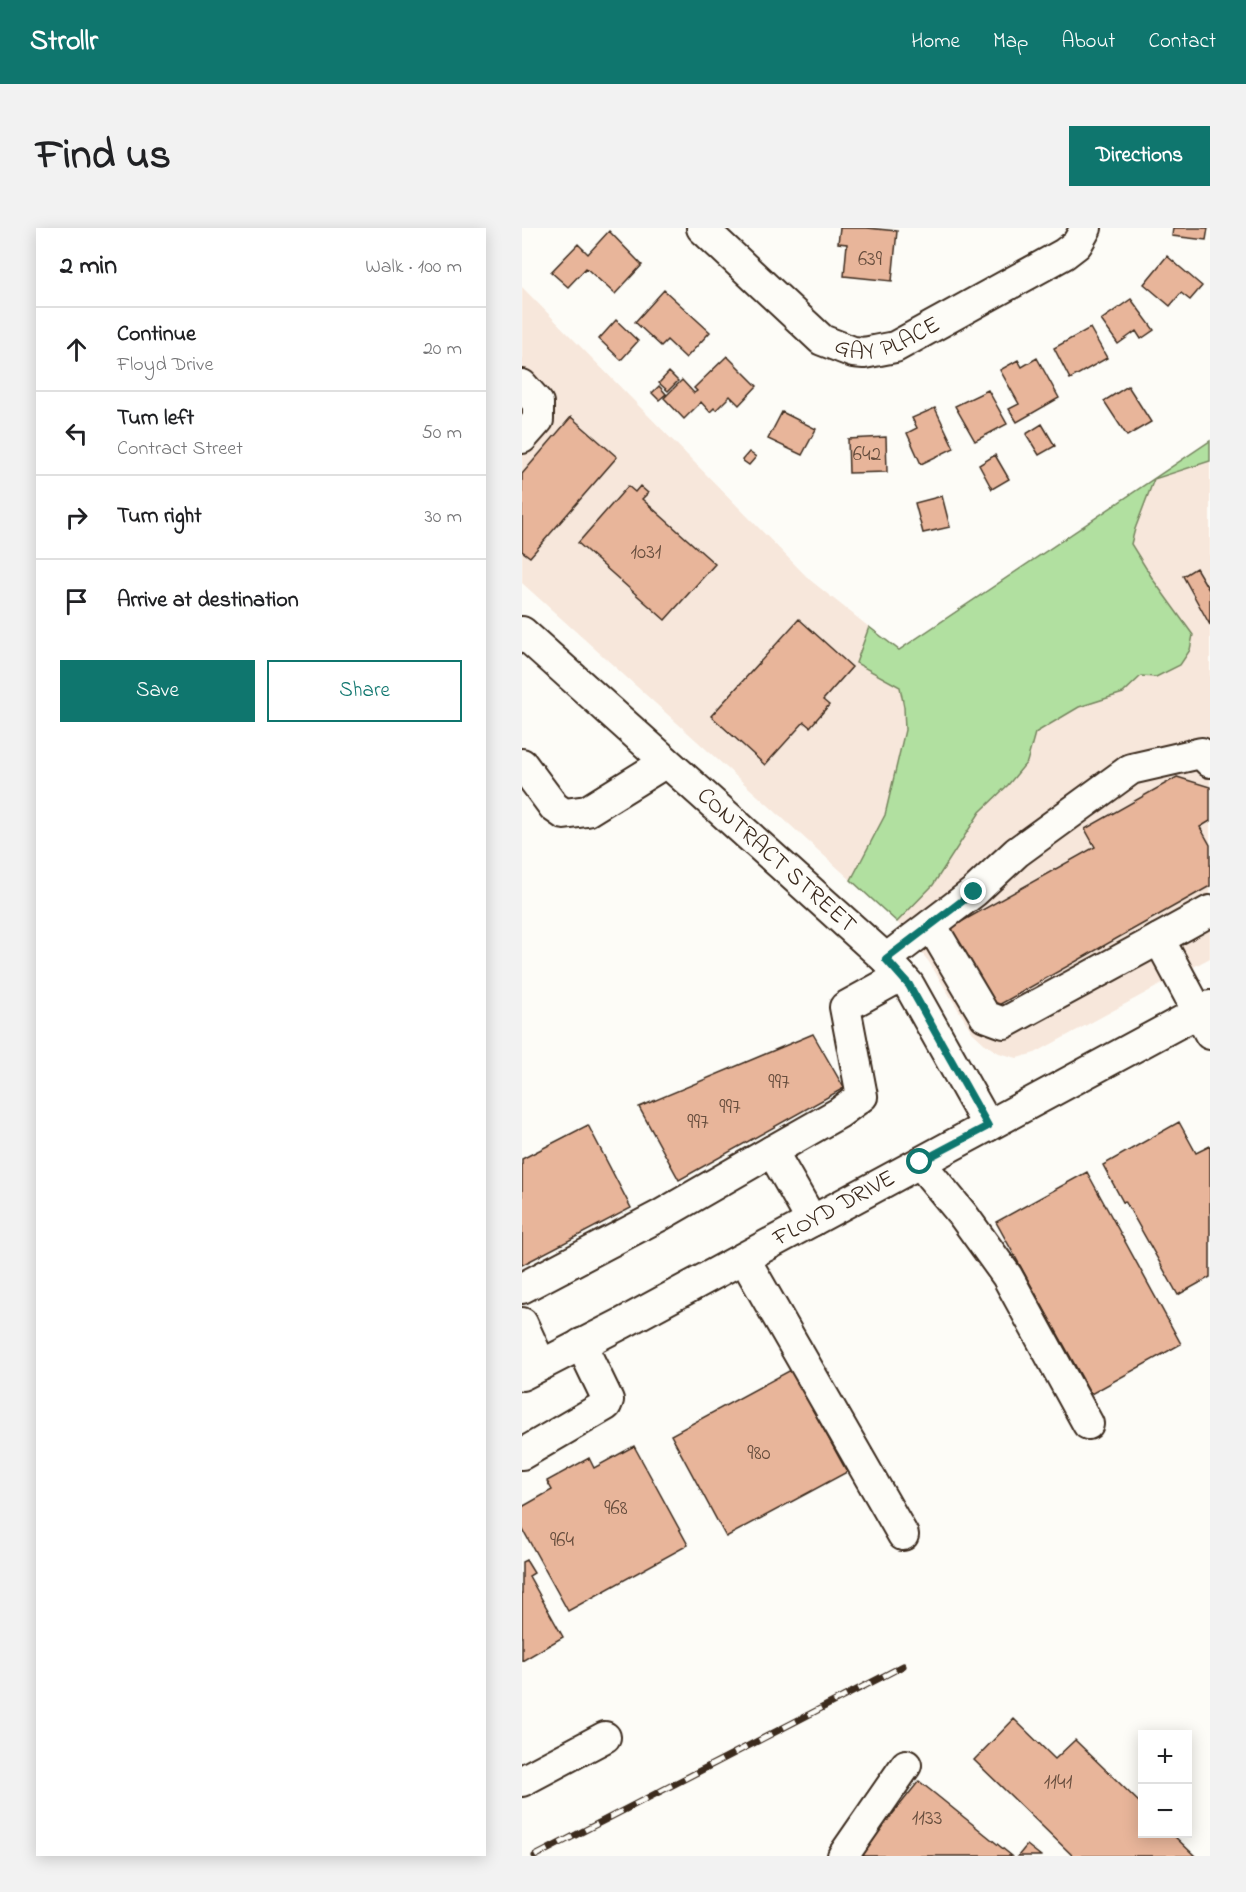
<!DOCTYPE html>
<html lang="en">
<head>
<meta charset="utf-8">
<style>
  :root { --surface:#fff; --page:#f2f2f2; --text:#202124; --muted:#757577; --line:#e0e0e0; --accent:#0f766e }
  body { margin:0; font-family:"Indie Flower",sans-serif; background:var(--page); color:var(--text) }
  .controls { position:absolute; right:18px; bottom:18px; display:grid; overflow:hidden; border-radius:0px; box-shadow:0 3px 15px #0003 }
  .controls button { width:54px; height:54px; display:grid; place-items:center; padding:0; border:0; border-bottom:2px solid var(--line); background:var(--surface); color:var(--text); font:30px sans-serif }
  .stop { position:absolute; width:18px; height:18px; margin:-14px; border:4px solid #0f766e; border-radius:50%; background:#fff }
  .stop.end { background:#0f766e; border-color:#fff; box-shadow:0 2px 6px #0008 }
  .list { margin:0; padding:0; list-style:none }
  h2 { display:flex; justify-content:space-between; align-items:center; height:78px; margin:0; padding:0 24px; font-size:26px }
  h2 small { font-size:20px; font-weight:400; color:var(--muted) }
  .list li { display:grid; grid-template-columns:39px 1fr auto; gap:18px; align-items:center; box-sizing:border-box; height:84px; padding:0 24px; border-top:2px solid var(--line) }
  .list b { display:block; font-size:22px; white-space:nowrap }
  .list p { margin:0; font-size:20px; white-space:nowrap; color:var(--muted) }
  .list em { font-size:20px; font-style:normal; color:var(--muted) }
  .actions { display:flex; gap:12px; padding:18px 24px }
  .actions a { flex:1; padding:14px 0; border:2px solid var(--accent); border-radius:0px; text-align:center; font-size:21px; color:var(--accent) }
  .actions .main { background:var(--accent); color:#fff }
  .icon { flex:none; width:33px; height:33px; fill:none; stroke:currentColor; stroke-width:2; stroke-linecap:round; stroke-linejoin:round }
  .map { position:relative; flex:none; width:688px; height:1628px; overflow:hidden; border-radius:0px }
  header { display:flex; align-items:center; gap:36px; box-sizing:border-box; height:84px; padding:0 30px; background:var(--accent); color:#fff }
  header strong { font-size:28px }
  nav { display:flex; gap:33px; margin-inline-start:auto; font-size:21px }
  .intro { display:flex; align-items:center; justify-content:space-between; box-sizing:border-box; height:144px; padding:0 36px }
  h1 { margin:0; font-size:42px }
  .button { padding:15px 27px; border-radius:0px; background:var(--accent); color:#fff; font-size:21px; font-weight:700 }
  main { display:flex; gap:36px; padding:0 36px }
  aside { flex:1; background:var(--surface); border-radius:0px; box-shadow:0 3px 15px #0003 }
  .map>svg:first-child { display:block }
</style>
</head>
<body>
<header>
<strong>Strollr</strong>
<nav><a>Home</a><a>Map</a><a>About</a><a>Contact</a></nav>
</header>
<div class="intro"><h1>Find us</h1><a class="button">Directions</a></div>
<main>
<aside>
<h2>2 min<small>Walk · 100 m</small></h2>
<ul class="list">
<li><svg class="icon" aria-label="ahead" viewBox="0 0 24 24"><path d="M12 20V5M6 11l6-6 6 6"/></svg><div><b>Continue</b><p>Floyd Drive</p></div><em>20 m</em></li>
<li><svg class="icon" aria-label="left" viewBox="0 0 24 24"><path d="M17 20v-9H6M10 6l-5 5 5 5"/></svg><div><b>Turn left</b><p>Contract Street</p></div><em>50 m</em></li>
<li><svg class="icon" aria-label="right" viewBox="0 0 24 24"><path d="M7 20v-9h11M14 6l5 5-5 5"/></svg><div><b>Turn right</b></div><em>30 m</em></li>
<li><svg class="icon" aria-label="arrive" viewBox="0 0 24 24"><path d="M6 21V4h12l-3 4 3 4H6"/></svg><div><b>Arrive at destination</b></div></li>
</ul>
<div class="actions"><a class="main">Save</a><a>Share</a></div>
</aside>
<div class="map">
<svg width="688" height="1628" viewBox="0 0 688 1628">
  <rect width="100%" height="100%" fill="#fdfcf7"/>
  <filter id="ink" filterUnits="userSpaceOnUse"><feTurbulence type="fractalNoise" baseFrequency=".0167" numOctaves="2"/><feDisplacementMap in="SourceGraphic" scale="12" xChannelSelector="R" yChannelSelector="G"/><feConvolveMatrix kernelMatrix="1 2 1 2 8 2 1 2 1" color-interpolation-filters="sRGB"/></filter>
  <g filter="url(#ink)">
    <path fill="#f7e7db" d="M0,59L288,352L347,399L334,435L378,459L382,479L383,502L363,587L329,652L0,355Z
      M688,233V730L513,825L495,830L477,825L464,817L450,804L407,734L375,694L411,657L458,584L486,557L505,534L513,505L557,479L601,465L619,448L634,449L658,437L668,422L632,353L609,316L613,301L632,251Z"/>
    <path fill="#b1e0a0" stroke="#76855f" stroke-width="1.5" d="M688,213V233L632,251L613,301L609,316L632,353L671,407L668,422L658,437L634,449L619,448L601,465L557,479L513,505L505,534L486,557L458,584L411,657L375,694L329,652L363,587L383,502L382,479L378,459L334,435L347,399L377,422Z"/>
    <path fill="#e8b59a" stroke="#3b2a1e" stroke-width="1.5" d="M318,0H345L375,3L370,53L322,48L325,16L316,15Z
      M651,0H686L684,12L650,8Z
      M87,3L120,37L93,66L64,40L46,59L29,44L56,16L66,26Z
      M645,28L680,58L668,72L659,65L648,78L622,56Z
      M142,62L188,104L164,130L145,112L139,118L113,94Z
      M609,71L632,102L619,111L614,103L596,116L579,92Z
      M94,92L116,113L99,132L77,111Z
      M568,100L585,130L548,151L532,120Z
      M205,128L235,158L217,177L208,168L194,182L192,180L188,184L179,174L162,191L142,170L160,152L172,165L175,163L172,160Z
      M515,130L537,170L495,194L487,181L497,176L478,142L496,132L500,139Z
      M147,144L156,153L146,163L137,155Z
      M137,158L144,166L137,172L130,165Z
      M606,158L629,194L605,208L582,173Z
      M466,162L485,196L453,213L433,178Z
      M413,180L432,220L399,236L385,205L395,200L390,190Z
      M260,184L294,201L280,227L246,211Z
      M49,189L95,229L8,329L0,323V246Z
      M520,196L533,218L517,227L504,206Z
      M364,209L365,244L327,245L326,211Z
      M227,224L234,229L227,237L220,232Z
      M473,227L487,251L470,261L457,237Z
      M106,258L113,264L118,258L126,265L120,271L193,336L143,392L56,315Z
      M420,268L428,299L401,305L393,275Z
      M674,340L687,362L688,361V397L661,348Z
      M277,391L330,439L301,472L307,477L288,499L282,494L243,537L189,488Z
      M655,549L688,559V593L678,599L688,617V658L466,783L421,704L573,619L563,601Z
      M291,806L322,860L157,952L117,879Z
      M657,894L674,925L688,918V1049L656,1067L603,973L601,974L581,937Z
      M66,897L109,980L0,1037V931Z
      M565,944L659,1116L569,1166L474,994Z
      M269,1142L325,1244L204,1309L149,1207Z
      M112,1218L166,1317L46,1383L0,1300V1279L30,1262L25,1253L67,1230L72,1240Z
      M4,1332L12,1345L7,1348L41,1409L0,1433V1334Z
      M492,1491L533,1531L553,1512L620,1577V1606H650L673,1628H551L452,1532Z
      M397,1553L490,1628H337Z
      M505,1617L519,1628H496Z"/>
    <g fill="none" stroke-linecap="round" stroke-linejoin="round">
      <defs>
        <g id="minor">
          <path id="s1" d="M180,0L300,112L331,124L342,125L373,119L542,26L555,16L564,0"/>
          <path d="M0,157L16,175V192L0,210"/>
          <path id="s2" d="M0,404L364,731L387,757L466,898"/>
          <path d="M0,536L32,579L42,586L65,583L144,534"/>
          <path d="M688,683L637,711L688,806"/>
          <path d="M409,697L463,788L482,795L637,711"/>
          <path d="M364,731L452,664L495,624L609,541L679,525L688,534"/>
          <path d="M398,935L441,987L485,1048L566,1196"/>
          <path d="M290,993L250,923L317,885L340,868L323,779L379,748"/>
          <path d="M222,1030L381,1307"/>
          <path d="M0,1060L139,987L250,923"/>
          <path d="M0,1095L19,1137"/>
          <path id="s3" d="M0,1147L101,1095L688,778"/>
          <path d="M0,1226L84,1177L86,1172L59,1116"/>
          <path d="M0,1553L83,1509"/>
          <path d="M321,1628L384,1537"/>
        </g>
      </defs>
      <use href="#minor" stroke="#3b2a1e" stroke-width="34"/>
      <use href="#minor" stroke="#fdfcf7" stroke-width="30"/>
      <defs>
        <path id="rail" d="M13,1628L381,1438"/>
      </defs>
      <use href="#rail" stroke="#3b2a1e" stroke-width="7"/>
      <use href="#rail" stroke="#fdfcf7" stroke-width="4.5" stroke-dasharray="14" stroke-linecap="butt"/>
    </g>
  </g>
  <g fill="none" stroke-linecap="round" stroke-linejoin="round" filter="url(#ink)">
    <path stroke="#0f766e" stroke-width="8" d="M398,934L466,898L387,757L364,731L452,664"/>
  </g>
  <g text-anchor="middle" dominant-baseline="central" stroke-width="4.5" stroke-linejoin="round" paint-order="stroke">
    <g font-size="21" fill="#664d3d">
      <text x="348" y="32">639</text>
      <text x="345" y="227">642</text>
      <text x="124" y="325">1031</text>
      <text x="257" y="855">997</text>
      <text x="208" y="880">997</text>
      <text x="176" y="895">997</text>
      <text x="237" y="1226">980</text>
      <text x="94" y="1281">968</text>
      <text x="40" y="1313">964</text>
      <text x="536" y="1555">1141</text>
      <text x="405" y="1591">1133</text>
    </g>
    <g font-size="24" fill="#3b2a1e" stroke="#fdfcf7">
      <text stroke="none"><textPath href="#s1" startOffset="234">GAY PLACE</textPath></text>
      <text stroke="none"><textPath href="#s2" startOffset="342">CONTRACT STREET</textPath></text>
      <text stroke="none"><textPath href="#s3" startOffset="354">FLOYD DRIVE</textPath></text>
    </g>
  </g>
</svg>
<div class="controls">
<button>+</button>
<button>−</button>
</div>
<div class="stop" style="left:398px;top:934px"></div>
<div class="stop end" style="left:452px;top:664px"></div>
</div>
</main>
</body>
</html>
